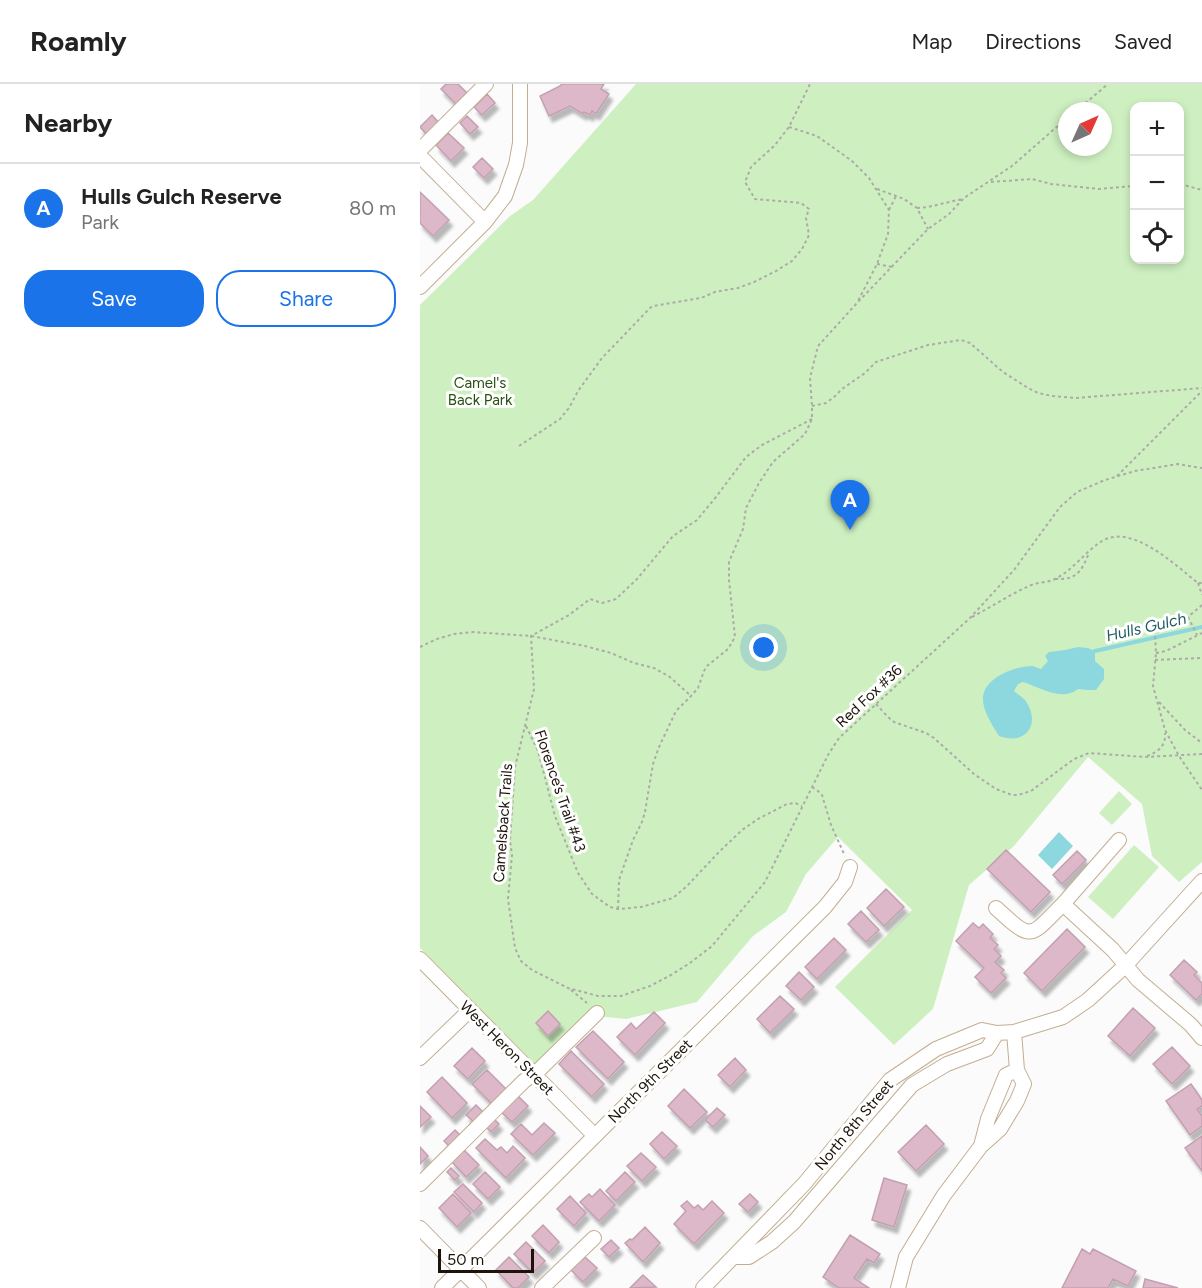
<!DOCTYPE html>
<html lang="en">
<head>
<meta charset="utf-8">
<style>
  :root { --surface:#fff; --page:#f6f6f6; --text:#222; --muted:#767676; --line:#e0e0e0; --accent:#1a73e8 }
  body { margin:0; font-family:Figtree,sans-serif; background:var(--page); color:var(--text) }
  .controls { position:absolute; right:18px; top:18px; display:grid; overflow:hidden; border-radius:12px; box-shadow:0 3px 9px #0003 }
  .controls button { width:54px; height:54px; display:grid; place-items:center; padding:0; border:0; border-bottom:2px solid var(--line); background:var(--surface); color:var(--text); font:30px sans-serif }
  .compass { position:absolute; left:638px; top:18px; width:54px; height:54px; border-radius:50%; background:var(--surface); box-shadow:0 3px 9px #0003; rotate:45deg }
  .scale { position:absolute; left:18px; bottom:15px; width:96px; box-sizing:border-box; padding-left:6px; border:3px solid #1c140a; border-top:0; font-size:16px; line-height:21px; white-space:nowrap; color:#1c140a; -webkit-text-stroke:4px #fff; paint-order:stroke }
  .you { position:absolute; left:344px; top:564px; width:21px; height:21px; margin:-15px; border:4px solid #fff; border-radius:50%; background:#1a73e8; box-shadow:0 0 0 9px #1a73e833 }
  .badge { display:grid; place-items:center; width:39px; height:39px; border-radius:50%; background:var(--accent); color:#fff; font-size:20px; font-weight:700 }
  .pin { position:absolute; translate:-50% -50px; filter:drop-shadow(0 2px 3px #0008) }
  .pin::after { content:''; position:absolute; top:32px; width:21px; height:18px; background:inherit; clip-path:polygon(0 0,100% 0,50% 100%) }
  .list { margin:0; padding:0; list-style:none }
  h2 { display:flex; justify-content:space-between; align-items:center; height:78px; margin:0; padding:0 24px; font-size:26px }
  h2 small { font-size:20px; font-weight:400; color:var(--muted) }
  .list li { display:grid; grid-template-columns:39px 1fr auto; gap:18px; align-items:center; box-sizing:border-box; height:90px; padding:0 24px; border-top:2px solid var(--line) }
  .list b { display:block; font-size:22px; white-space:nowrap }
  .list p { margin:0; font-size:20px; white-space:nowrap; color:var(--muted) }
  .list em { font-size:20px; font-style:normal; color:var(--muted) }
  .actions { display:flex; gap:12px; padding:18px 24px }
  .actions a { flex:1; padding:14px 0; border:2px solid var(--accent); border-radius:24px; text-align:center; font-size:21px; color:var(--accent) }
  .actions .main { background:var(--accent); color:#fff }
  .icon { flex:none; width:33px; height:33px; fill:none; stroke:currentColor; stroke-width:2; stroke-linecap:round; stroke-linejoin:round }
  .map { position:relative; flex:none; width:782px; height:1204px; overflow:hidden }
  header { display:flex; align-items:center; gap:36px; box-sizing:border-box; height:84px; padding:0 30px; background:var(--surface); border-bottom:2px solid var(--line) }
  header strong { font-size:28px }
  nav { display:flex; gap:33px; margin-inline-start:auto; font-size:21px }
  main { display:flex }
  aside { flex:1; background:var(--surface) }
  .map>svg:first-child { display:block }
</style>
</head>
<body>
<header>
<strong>Roamly</strong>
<nav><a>Map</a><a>Directions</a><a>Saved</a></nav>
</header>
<main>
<aside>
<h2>Nearby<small></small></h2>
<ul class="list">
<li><span class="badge">A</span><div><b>Hulls Gulch Reserve</b><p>Park</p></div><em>80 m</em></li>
</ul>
<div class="actions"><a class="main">Save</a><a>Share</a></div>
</aside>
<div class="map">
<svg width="782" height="1204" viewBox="0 0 782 1204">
  <defs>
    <filter id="shadow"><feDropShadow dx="3.5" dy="6" stdDeviation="1.5" flood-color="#0004"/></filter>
  </defs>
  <rect width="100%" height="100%" fill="#fbfbfb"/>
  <path fill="#cef0c1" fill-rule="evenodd" d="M216,0H782V778L759,798L732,772L722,720L668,673L594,762L549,801L513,925L474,961L415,903L492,826L418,753L386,790L366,828L333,852L277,918L206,935L166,931L115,980L0,864V221L90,132L113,116ZM714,22H760V176H714ZM647,27H683V63H647Z
    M699,707L712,720L692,741L679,729Z
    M714,761L739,783L693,835L668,813Z"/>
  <path fill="#8dd7de" d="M658,563L668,564L675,567V577L684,585V595L676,606H667L658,605C641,618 620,603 603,598L598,600L594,607C597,610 602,613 605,616C622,640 606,662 579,652C572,641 562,626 563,613C565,593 596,582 612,582C614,582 620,585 621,585L628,577L625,572L629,568L645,566Z
    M639,748L653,762L632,785L618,771Z"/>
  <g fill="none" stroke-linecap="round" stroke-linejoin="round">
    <path stroke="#8dd7de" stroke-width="4" d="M675,567L782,543"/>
  </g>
  <path fill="#ddb8c9" stroke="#c3a0b0" stroke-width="1.5" filter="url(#shadow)" d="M26,0H38L47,9L36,20L21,5Z
    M142,0H184L181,5L189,10L176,30L172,27L170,31L164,28L163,30L150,22L129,32L120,12L140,2Z
    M67,10L75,19L62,31L54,23Z
    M12,31L20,40L8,52L0,43Z
    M47,32L58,43L50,50L40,39Z
    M28,49L44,64L31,77L16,61Z
    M62,74L73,85L64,94L53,83Z
    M0,108L29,136L13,152L0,139Z
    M586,766L630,808L611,828L567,785Z
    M657,767L666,776L642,800L633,791Z
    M466,805L484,823L464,842L447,824Z
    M441,827L459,846L446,858L428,840Z
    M553,839L559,844L563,840L573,850L570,854L578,861L574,865L581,872L575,878L584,886L581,889L586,894L571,909L555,893L564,884L536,857Z
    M647,845L665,863L622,907L604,889Z
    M414,854L426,866L397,895L385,883Z
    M764,876L777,888L774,891L782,899V910L776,916L750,891Z
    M379,888L394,903L381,916L366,902Z
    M360,912L374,925L350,949L337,935Z
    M713,924L735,944L710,972L688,952Z
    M128,927L140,940L128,952L116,939Z
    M234,928L245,939L215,971L197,953L211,939L216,945Z
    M173,947L204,978L188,995L156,963Z
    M752,963L770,982L752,1000L733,980Z
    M52,964L65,977L48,995L34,982Z
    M151,967L184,1000L172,1013L139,980Z
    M315,974L326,986L310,1003L298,991Z
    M67,986L86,1005L72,1020L52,1000Z
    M22,993L47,1019L32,1034L7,1008Z
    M771,1000L782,1016V1022L777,1025L782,1032V1042L770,1051L746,1017Z
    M264,1005L287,1028L270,1044L248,1022Z
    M97,1011L108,1022L92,1038L81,1028Z
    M56,1021L66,1031L56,1040L46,1031Z
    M0,1022L11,1033L0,1043Z
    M297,1024L305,1031L293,1043L285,1036Z
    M73,1034L79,1040L71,1048L65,1042Z
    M124,1039L135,1049L113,1071L91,1050L101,1040L112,1051Z
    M506,1041L524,1060L496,1087L478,1068Z
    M35,1046L42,1053L31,1064L24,1057Z
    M242,1048L257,1062L244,1075L230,1060Z
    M782,1052V1087L765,1064Z
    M65,1055L77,1066L81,1063L87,1069L93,1062L105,1074L86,1094L56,1064Z
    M0,1063L8,1072L0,1080Z
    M43,1065L59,1081L46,1093L31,1077Z
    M221,1069L236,1083L222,1097L207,1082Z
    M31,1084L39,1092L35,1096L27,1088Z
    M65,1088L80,1103L68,1115L53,1100Z
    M205,1088L215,1098L196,1117L186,1107Z
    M464,1094L487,1101L474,1143L452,1136Z
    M43,1100L62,1119L54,1128L34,1108Z
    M180,1105L195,1121L179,1137L160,1118L169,1110L172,1113Z
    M33,1110L51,1129L37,1143L19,1124Z
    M330,1110L338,1118L328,1128L319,1120Z
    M150,1112L166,1129L154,1142L137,1125Z
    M267,1117L274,1124L278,1121L283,1126L292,1117L304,1129L274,1160L254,1140L266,1127L261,1122Z
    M123,1141L139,1158L129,1169L112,1152Z
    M225,1143L240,1159L223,1178L205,1159L210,1155L212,1156Z
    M430,1151L460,1170L454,1179L447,1175L434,1194L449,1204H419L403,1193Z
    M191,1156L199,1164L189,1173L181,1165Z
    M106,1158L125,1177L113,1189L94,1170Z
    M662,1165L670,1170L673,1165L716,1187L708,1202L693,1195L688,1204H642Z
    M89,1173L109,1193L98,1204H93L76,1186Z
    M165,1173L177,1184L163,1198L151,1186Z
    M223,1191L236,1203L210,1204Z
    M725,1195L758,1204H723Z"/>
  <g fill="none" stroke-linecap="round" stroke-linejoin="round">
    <defs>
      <path id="minor" d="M0,66L66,0
        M0,72L65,138
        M0,203L65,138L85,112L96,81L100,59V0
        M643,820L699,756
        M576,824C613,858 609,854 643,820L693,866L718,896L771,941L782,954
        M0,875L175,1052
        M594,948L597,986
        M0,974L50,926
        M0,1100L104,997L120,985L177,929
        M0,1144L59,1204
        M314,1173H329L352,1158L374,1138L492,1001L527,980L567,965L577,949
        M22,1204L405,823L425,798L430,783
        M122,1204L174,1154
        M283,1204L384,1100L470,996L516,965L562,946L577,949L594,948L643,933L668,916L705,882L782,797
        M478,1204L486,1173L524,1111L561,1062L580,1045L597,1017L604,1000L597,986L586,991L568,1035L561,1062"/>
    </defs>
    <use href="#minor" stroke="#c3ad91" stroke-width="16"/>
    <path stroke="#adaba7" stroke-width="2" stroke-dasharray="3 3" stroke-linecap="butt" d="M656,27L688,0
      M369,43L397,52L432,77L449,94L469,126L468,150L457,180L438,217
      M571,98L612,95L631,100L679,105L714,102
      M760,100L782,106
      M457,105L484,115L497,124L508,145
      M497,124L508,123L542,115
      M469,126L476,112
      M457,180L472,183
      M392,322L406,319L414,313L422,305L445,289L456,278L508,261L541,256L550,259L583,288L608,304L618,309L632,312L656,314L782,304
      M392,335L342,361L326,373L296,413L277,436L253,452L217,495L196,515L182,519L170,515L149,531L111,552L114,605L95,683L90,757L92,771L88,815L95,864L101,877L112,886L148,904L178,912H201L230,902L251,891L270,879L292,862L345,798L408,671L419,654L550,534L594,486L640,423L657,408L685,396L715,387L758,380L782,384
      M99,362L140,335L149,324L158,307L182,274L230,224L233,222L281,214L295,208L318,204L334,198L356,187L372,177L382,165L389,151L386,134L389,125L381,119L335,115L325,98L331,83L355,61L369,43L390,0
      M697,392L782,307
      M635,495C657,496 661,488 669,469
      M778,499L782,511
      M782,521L768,533L742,541L736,546L735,550L736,569L733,602L745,646L759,672L782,706
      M552,533C571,523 589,511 609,502C617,498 627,499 635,495C653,486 666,467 682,457C712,439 755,481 778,499H782
      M768,533L777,551
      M0,563L17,555L34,550L53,548L111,552L165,562L191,569L214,579L234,584L250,593L271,612
      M736,569L746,567L782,549
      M735,576L782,574
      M739,618L765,646L782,659
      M456,620L468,633L474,638L506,649L514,654L554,690L576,705L592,711H598L611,707L654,675L669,669L725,673L782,670
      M106,642L118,667L135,732L158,789L172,810L190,823L198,825L221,823L253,814L267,802L298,769L322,746L338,735L367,720L375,719L382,722
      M727,672C738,668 746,662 745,649
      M392,703L398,707L402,711L411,741L425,772
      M198,825L199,796L213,756L222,738L225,728L233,680L239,663L256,627L271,612L278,604L284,587L287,582L308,565L315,553L309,496V478L323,445L326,424L339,399L353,378L385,350L392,335V322L390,294L398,262L437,219L508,145L529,130L544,114L592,82L647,34
      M151,906L167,919"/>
    <use href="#minor" stroke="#fff" stroke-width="14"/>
  </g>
  <g text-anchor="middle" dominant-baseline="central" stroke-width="6" stroke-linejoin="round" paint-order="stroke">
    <g font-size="15" fill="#285212" stroke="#fff">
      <text x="60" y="299">Camel's<tspan x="60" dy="17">Back Park</tspan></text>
    </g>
    <g font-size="15" fill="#1c140a" stroke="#fff">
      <text transform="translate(449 612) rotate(-43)">Red Fox #36</text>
      <text transform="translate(140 707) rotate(71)">Florence’s Trail #43</text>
      <text transform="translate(83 739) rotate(-86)">Camelsback Trails</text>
      <text transform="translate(87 964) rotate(45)">West Heron Street</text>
      <text transform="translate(230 997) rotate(-45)">North 9th Street</text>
      <text transform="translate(434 1041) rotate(-50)">North 8th Street</text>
    </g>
    <g font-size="16" font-style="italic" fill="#1f5d62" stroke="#fff">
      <text transform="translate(726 543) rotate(-13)">Hulls Gulch</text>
    </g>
  </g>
</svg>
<div class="controls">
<button>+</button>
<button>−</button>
<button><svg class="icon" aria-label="locate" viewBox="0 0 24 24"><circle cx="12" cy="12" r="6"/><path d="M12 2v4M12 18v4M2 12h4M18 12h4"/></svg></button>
</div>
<svg class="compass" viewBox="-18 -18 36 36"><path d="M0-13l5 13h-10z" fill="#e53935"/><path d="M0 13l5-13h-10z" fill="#767676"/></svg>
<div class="scale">50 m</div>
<div class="you"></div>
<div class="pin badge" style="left:430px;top:446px">A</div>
</div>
</main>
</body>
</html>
